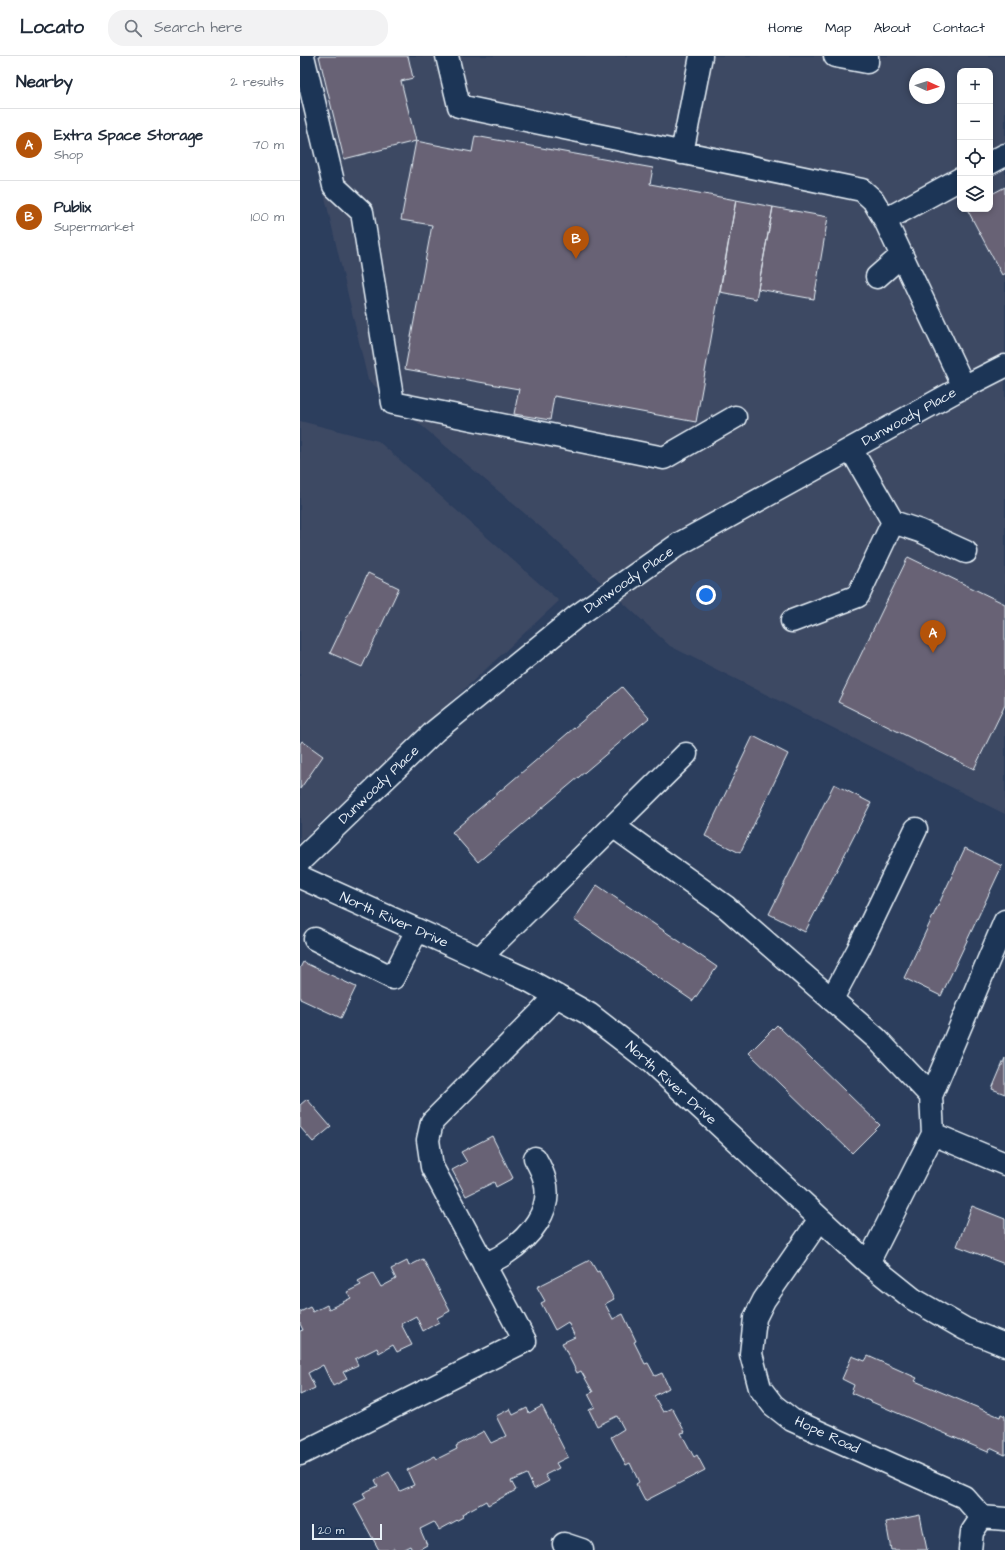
<!DOCTYPE html>
<html lang="en">
<head>
<meta charset="utf-8">
<style>
  :root { --surface:#fff; --page:#f2f2f3; --text:#1f2937; --muted:#747a83; --line:#e0e1e3; --accent:#b45309 }
  body { margin:0; font-family:"Architects Daughter",sans-serif; background:var(--page); color:var(--text) }
  .controls { position:absolute; right:12px; top:12px; display:grid; overflow:hidden; border-radius:8px; box-shadow:0 2px 6px #0003 }
  .controls button { width:36px; height:36px; display:grid; place-items:center; padding:0; border:0; border-bottom:1px solid var(--line); background:var(--surface); color:var(--text); font:20px sans-serif }
  .compass { position:absolute; left:609px; top:12px; width:36px; height:36px; border-radius:50%; background:var(--surface); box-shadow:0 2px 6px #0003; rotate:93deg }
  .scale { position:absolute; left:12px; bottom:10px; width:70px; box-sizing:border-box; padding-left:4px; border:2px solid #e8f1f8; border-top:0; font-size:11px; line-height:14px; white-space:nowrap; color:#e8f1f8; -webkit-text-stroke:3px #1d3557; paint-order:stroke }
  .you { position:absolute; left:406px; top:539px; width:14px; height:14px; margin:-10px; border:3px solid #fff; border-radius:50%; background:#1a73e8; box-shadow:0 0 0 6px #1a73e833 }
  .badge { display:grid; place-items:center; width:26px; height:26px; border-radius:50%; background:var(--accent); color:#fff; font-size:13px; font-weight:700 }
  .pin { position:absolute; translate:-50% -33px; filter:drop-shadow(0 1px 2px #0008) }
  .pin::after { content:''; position:absolute; top:21px; width:14px; height:12px; background:inherit; clip-path:polygon(0 0,100% 0,50% 100%) }
  .list { margin:0; padding:0; list-style:none }
  h2 { display:flex; justify-content:space-between; align-items:center; height:52px; margin:0; padding:0 16px; font-size:17px }
  h2 small { font-size:13px; font-weight:400; color:var(--muted) }
  .list li { display:grid; grid-template-columns:26px 1fr auto; gap:12px; align-items:center; box-sizing:border-box; height:72px; padding:0 16px; border-top:1px solid var(--line) }
  .list b { display:block; font-size:15px; white-space:nowrap }
  .list p { margin:0; font-size:13px; white-space:nowrap; color:var(--muted) }
  .list em { font-size:13px; font-style:normal; color:var(--muted) }
  .icon { flex:none; width:22px; height:22px; fill:none; stroke:currentColor; stroke-width:2; stroke-linecap:round; stroke-linejoin:round }
  .map { position:relative; flex:none; width:705px; height:1494px; overflow:hidden }
  header { display:flex; align-items:center; gap:24px; box-sizing:border-box; height:56px; padding:0 20px; background:var(--surface); border-bottom:1px solid var(--line) }
  header strong { font-size:19px }
  nav { display:flex; gap:22px; margin-inline-start:auto; font-size:14px }
  .search { width:280px; height:36px; background:var(--page); display:flex; align-items:center; gap:10px; box-sizing:border-box; padding:0 14px; border-radius:16px; color:var(--muted); font-size:15px }
  main { display:flex }
  aside { flex:1; background:var(--surface) }
  .map>svg:first-child { display:block }
</style>
</head>
<body>
<header>
<strong>Locato</strong>
<div class="search"><svg class="icon" aria-label="search" viewBox="0 0 24 24"><circle cx="10" cy="10" r="6"/><path d="M15 15l6 6"/></svg>Search here</div>
<nav><a>Home</a><a>Map</a><a>About</a><a>Contact</a></nav>
</header>
<main>
<aside>
<h2>Nearby<small>2 results</small></h2>
<ul class="list">
<li><span class="badge">A</span><div><b>Extra Space Storage</b><p>Shop</p></div><em>70 m</em></li>
<li><span class="badge">B</span><div><b>Publix</b><p>Supermarket</p></div><em>100 m</em></li>
</ul>
</aside>
<div class="map">
<svg width="705" height="1494" viewBox="0 0 705 1494">
  <rect width="100%" height="100%" fill="#2c3e5d"/>
  <filter id="ink" filterUnits="userSpaceOnUse"><feTurbulence type="fractalNoise" baseFrequency=".025" numOctaves="2"/><feDisplacementMap in="SourceGraphic" scale="8" xChannelSelector="R" yChannelSelector="G"/><feConvolveMatrix kernelMatrix="1 2 1 2 8 2 1 2 1" color-interpolation-filters="sRGB"/></filter>
  <g filter="url(#ink)">
    <path fill="#3e4964" fill-rule="evenodd" d="M0,0H705V758L370,590L250,479L68,324L0,35ZM660,15H690V153H660ZM615,18H639V42H615Z
      M0,365L78,385L259,545L0,786Z"/>
    <path fill="#676275" stroke="#e8f1f8" d="M19,0H108L113,22L101,25L116,85L44,103Z
      M175,80L353,112L350,128L436,144L396,366L254,340L250,364L214,358L219,333L105,313L132,169L101,164L116,85L172,96Z
      M705,131V218L702,219L667,153H690V139Z
      M436,144L473,151L456,243L420,236Z
      M473,151L528,161L514,243L458,233Z
      M608,501L705,548V649L674,713L538,646Z
      M68,517L99,532L62,611L30,597Z
      M322,631L349,662L178,806L152,776Z
      M453,680L488,698L440,797L405,780Z
      M2,685L23,700L0,733V688Z
      M534,728L571,747L505,876L469,858Z
      M665,792L702,810L641,940L604,922Z
      M297,829L417,911L393,945L274,864Z
      M3,906L56,931L41,962L0,943V912Z
      M477,969L580,1069L552,1097L449,997Z
      M705,1002V1038L692,1033Z
      M7,1043L31,1071L13,1086L0,1071V1049Z
      M192,1080L213,1122L196,1131L194,1126L166,1140L152,1114L167,1106L161,1096Z
      M672,1150L705,1163V1208L657,1190Z
      M123,1203L150,1255L137,1262L139,1266L123,1275L116,1260L101,1268L112,1289L97,1296L93,1289L79,1297L77,1292L55,1303L58,1309L43,1316L47,1323L33,1330L23,1309L8,1317L15,1332L0,1339V1275L3,1274L0,1268V1256L10,1251L13,1256L27,1249L29,1253L51,1242L47,1236L61,1229L58,1225L73,1217L81,1231L96,1223L91,1213L107,1205L109,1210Z
      M290,1204L297,1216L299,1215L314,1243L305,1248L313,1263L323,1258L336,1285L334,1286L345,1308L348,1307L355,1320L362,1317L369,1332L354,1340L363,1356L372,1352L385,1376L381,1377L394,1401L397,1399L405,1414L345,1445L336,1428L339,1426L330,1407L326,1409L311,1381L324,1373L317,1360L297,1370L289,1354L295,1351L288,1338L293,1336L281,1315L277,1317L262,1287L275,1281L268,1266L255,1274L241,1247L245,1245L237,1231Z
      M552,1300L565,1305L568,1300L617,1322L615,1325L700,1361L701,1358L705,1360V1399L690,1392L688,1396L551,1337L554,1329L542,1323Z
      M242,1350L268,1401L256,1407L259,1412L245,1419L249,1425L234,1433L227,1418L211,1425L216,1434L188,1449L186,1445L162,1458L163,1461L139,1474L134,1466L120,1473L127,1489L118,1494H112L110,1490L102,1494H96L94,1492L90,1494H79L54,1448L66,1442L63,1437L78,1430L75,1424L89,1416L100,1435L114,1429L107,1414L135,1400L137,1403L157,1393L156,1390L184,1375L191,1387L206,1380L196,1360L210,1353L213,1359L227,1352L229,1357Z
      M620,1459L627,1494H591L586,1466Z"/>
    <g fill="none" stroke-linecap="round" stroke-linejoin="round">
      <defs>
        <path id="minor" d="M3,0L34,130L62,156L93,347L364,402L435,361
          M147,0L159,50L562,134L573,144L585,164
          M535,0L567,6V0
          M382,97L401,0
          M690,107L705,99
          M660,123L585,164L664,331
          M577,221L602,199
          M593,466L620,475L666,496
          M492,565L558,540L593,466L551,393
          M313,770L426,851L577,983L631,1040L633,1078L568,1207
          M0,805L135,675L277,560L379,488L654,336L705,310
          M0,821L228,924L289,958L351,1006L568,1207L613,1243L665,1273L705,1289
          M15,883L93,922L117,874
          M180,902L386,698
          M532,943L558,894L616,773
          M631,1040L705,865
          M633,1078L705,1108
          M520,1163L464,1244L455,1262L451,1298L460,1332L473,1349L492,1364L664,1441L682,1461L705,1463
          M184,1209C191,1205 200,1202 206,1197C229,1182 253,1154 245,1125C243,1117 239,1109 235,1102
          M0,1398L225,1285L132,1111L128,1084L132,1066L257,940
          M264,1488L282,1494
          M670,1494L672,1476L682,1461"/>
      </defs>
      <use href="#minor" stroke="#e8f1f8" stroke-width="25"/>
      <use href="#minor" stroke="#1d3557" stroke-width="22"/>
    </g>
  </g>
  <g text-anchor="middle" dominant-baseline="central" stroke-width="3" stroke-linejoin="round" paint-order="stroke">
    <g font-size="14" fill="#e8f1f8" stroke="#1d3557">
      <text transform="translate(609 361) rotate(-29)">Dunwoody Place</text>
      <text transform="translate(329 524) rotate(-35)">Dunwoody Place</text>
      <text transform="translate(79 729) rotate(-44)">Dunwoody Place</text>
      <text transform="translate(94 864) rotate(24)">North River Drive</text>
      <text transform="translate(371 1027) rotate(42)">North River Drive</text>
      <text transform="translate(527 1379) rotate(25)">Hope Road</text>
    </g>
  </g>
</svg>
<div class="controls">
<button>+</button>
<button>−</button>
<button><svg class="icon" aria-label="locate" viewBox="0 0 24 24"><circle cx="12" cy="12" r="6"/><path d="M12 2v4M12 18v4M2 12h4M18 12h4"/></svg></button>
<button><svg class="icon" aria-label="layers" viewBox="0 0 24 24"><path d="M12 4l9 5-9 5-9-5zM3 14l9 5 9-5"/></svg></button>
</div>
<svg class="compass" viewBox="-18 -18 36 36"><path d="M0-13l5 13h-10z" fill="#e53935"/><path d="M0 13l5-13h-10z" fill="#747a83"/></svg>
<div class="scale">20 m</div>
<div class="you"></div>
<div class="pin badge" style="left:633px;top:597px">A</div>
<div class="pin badge" style="left:276px;top:203px">B</div>
</div>
</main>
</body>
</html>
